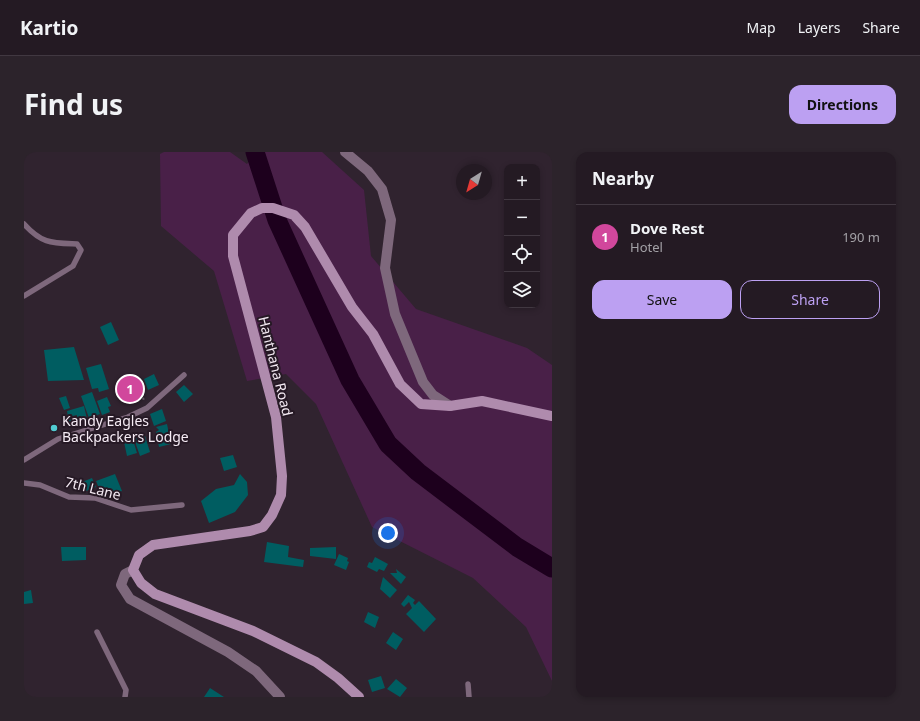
<!DOCTYPE html>
<html lang="en">
<head>
<meta charset="utf-8">
<style>
  :root { --surface:#241a23; --page:#2c232b; --text:#f1f3f6; --muted:#a3a1a6; --line:#413841; --accent:#bca0f2 }
  body { margin:0; font-family:"Noto Sans",sans-serif; background:var(--page); color:var(--text) }
  .controls { position:absolute; right:12px; top:12px; display:grid; overflow:hidden; border-radius:8px; box-shadow:0 2px 6px #0003 }
  .controls button { width:36px; height:36px; display:grid; place-items:center; padding:0; border:0; border-bottom:1px solid var(--line); background:var(--surface); color:var(--text); font:20px sans-serif }
  .compass { position:absolute; left:432px; top:12px; width:36px; height:36px; border-radius:50%; background:var(--surface); box-shadow:0 2px 6px #0003; rotate:217deg }
  .you { position:absolute; left:364px; top:381px; width:14px; height:14px; margin:-10px; border:3px solid #fff; border-radius:50%; background:#1a73e8; box-shadow:0 0 0 6px #1a73e833 }
  .badge { display:grid; place-items:center; width:26px; height:26px; border-radius:50%; background:var(--accent); color:#fff; font-size:13px; font-weight:700 }
  .pin { position:absolute; translate:-50% -50%; border:2px solid #fff; box-shadow:0 1px 4px #0006 }
  .list { margin:0; padding:0; list-style:none }
  h2 { display:flex; justify-content:space-between; align-items:center; height:52px; margin:0; padding:0 16px; font-size:17px }
  h2 small { font-size:13px; font-weight:400; color:var(--muted) }
  .list li { display:grid; grid-template-columns:26px 1fr auto; gap:12px; align-items:center; box-sizing:border-box; height:64px; padding:0 16px; border-top:1px solid var(--line) }
  .list b { display:block; font-size:15px; white-space:nowrap }
  .list p { margin:0; font-size:13px; white-space:nowrap; color:var(--muted) }
  .list em { font-size:13px; font-style:normal; color:var(--muted) }
  .actions { display:flex; gap:8px; padding:12px 16px }
  .actions a { flex:1; padding:9px 0; border:1px solid var(--accent); border-radius:12px; text-align:center; font-size:14px; color:var(--accent) }
  .actions .main { background:var(--accent); color:#111 }
  .icon { flex:none; width:22px; height:22px; fill:none; stroke:currentColor; stroke-width:2; stroke-linecap:round; stroke-linejoin:round }
  .map { position:relative; flex:none; width:528px; height:545px; overflow:hidden; border-radius:12px }
  header { display:flex; align-items:center; gap:24px; box-sizing:border-box; height:56px; padding:0 20px; background:var(--surface); border-bottom:1px solid var(--line) }
  header strong { font-size:19px }
  nav { display:flex; gap:22px; margin-inline-start:auto; font-size:14px }
  .intro { display:flex; align-items:center; justify-content:space-between; box-sizing:border-box; height:96px; padding:0 24px }
  h1 { margin:0; font-size:28px }
  .button { padding:10px 18px; border-radius:12px; background:var(--accent); color:#111; font-size:14px; font-weight:700 }
  main { display:flex; gap:24px; padding:0 24px }
  aside { flex:1; background:var(--surface); border-radius:12px; box-shadow:0 2px 6px #0003 }
  .map>svg:first-child { display:block }
</style>
</head>
<body>
<header>
<strong>Kartio</strong>
<nav><a>Map</a><a>Layers</a><a>Share</a></nav>
</header>
<div class="intro"><h1>Find us</h1><a class="button">Directions</a></div>
<main>
<div class="map">
<svg width="528" height="545" viewBox="0 0 528 545">
  <rect width="100%" height="100%" fill="#30232f"/>
  <path fill="#492048" d="M140,0H206L223,12L232,0H298L340,38L347,104L392,157L503,196L528,213V529L502,475L449,426L348,375L292,252L262,222L223,229L190,119L137,74L136,2Z"/>
  <g fill="none" stroke-linecap="round" stroke-linejoin="round">
    <path stroke="#1d001d" stroke-width="19" d="M231,0L253,68L326,228L364,292L394,320L493,395L528,416"/>
  </g>
  <path fill="#005d61" d="M87,170L95,188L84,193L76,175Z
    M50,195L60,228L24,229L20,198Z
    M77,212L85,237L75,240L74,236L68,237L62,216Z
    M130,222L135,233L124,238L120,227Z
    M160,233L169,242L160,250L152,240Z
    M68,240L76,262L65,266L57,244Z
    M42,244L46,256L40,258L35,246Z
    M83,245L87,254L84,255L86,260L78,263L73,249Z
    M60,254L63,267L42,273L41,268L53,265V263L44,265L43,259Z
    M138,257L142,269L130,274L126,262Z
    M143,272L147,292L135,295L132,280L135,278L132,275Z
    M121,284L126,300L116,304L110,287Z
    M109,288L113,301L103,304L100,290Z
    M209,303L213,315L200,319L196,306Z
    M91,322L98,339L79,346L72,329Z
    M216,322L223,330L224,343L211,360L185,371L177,349L192,337L210,333Z
    M68,326L72,335L62,339L58,330Z
    M243,390L265,394L264,405L280,408L279,415L240,410Z
    M37,395H62V408L38,409Z
    M312,395V407L286,404V396Z
    M315,402L324,406L323,409L325,410L322,418L310,413Z
    M351,405L364,412L360,419L355,417L353,420L343,415L345,410L348,411Z
    M372,417L382,425L377,432L366,421H373Z
    M359,425L373,438L366,446L356,437Z
    M7,438L9,451L0,452V440Z
    M384,443L391,448L389,451L391,453L395,449L412,467L400,480L382,462L388,456L385,450L380,455L377,452Z
    M344,460L355,465L351,476L340,470Z
    M369,480L379,487L372,498L362,491Z
    M357,524L361,536L348,540L344,528Z
    M372,527L383,536L376,545L363,537Z
    M186,536L200,545H180Z"/>
  <g fill="none" stroke-linecap="round" stroke-linejoin="round">
    <path stroke="#6d606c" stroke-width="2" stroke-dasharray="2 2" stroke-linecap="butt" d="M118,242L120,249"/>
    <path stroke="#7e687c" stroke-width="5.5" d="M0,72C18,92 28,91 53,92L57,98L49,114L0,144
      M0,308L34,287L104,265L123,256L160,223
      M0,331L16,333L45,345L71,346L107,358L158,353
      M73,480L102,538L101,545
      M444,532L445,545"/>
    <path stroke="#7e687c" stroke-width="10" d="M321,0L344,19L358,37L367,68L361,116L371,162L399,230L409,243L426,254
      M109,418L101,422L97,433L106,447L204,500L232,519L256,545"/>
    <path stroke="#af8bad" stroke-width="10" d="M335,545L314,526L292,510L229,479L131,442L117,431L109,418L115,403L129,393L226,379L239,375L248,363L257,343L258,324L252,265L209,104V83L227,61L238,56H249L270,63L281,75L328,155L349,182L376,232L397,252L426,254L458,249L528,264"/>
  </g>
  <circle fill="#51ccd2" stroke="#261925" stroke-width="1.5" cx="30" cy="276" r="4"/>
  <g text-anchor="middle" dominant-baseline="central" stroke-width="4" stroke-linejoin="round" paint-order="stroke">
    <g font-size="14" fill="#f5ebf4" stroke="#261925">
      <text transform="translate(252 214) rotate(76)">Hanthana Road</text>
      <text transform="translate(69 336) rotate(14)">7th Lane</text>
    </g>
    <g font-size="14" fill="#f5ebf4" stroke="#261925" text-anchor="start">
      <text x="38" y="268">Kandy Eagles<tspan x="38" dy="16">Backpackers Lodge</tspan></text>
    </g>
  </g>
</svg>
<div class="controls">
<button>+</button>
<button>−</button>
<button><svg class="icon" aria-label="locate" viewBox="0 0 24 24"><circle cx="12" cy="12" r="6"/><path d="M12 2v4M12 18v4M2 12h4M18 12h4"/></svg></button>
<button><svg class="icon" aria-label="layers" viewBox="0 0 24 24"><path d="M12 4l9 5-9 5-9-5zM3 14l9 5 9-5"/></svg></button>
</div>
<svg class="compass" viewBox="-18 -18 36 36"><path d="M0-13l5 13h-10z" fill="#e53935"/><path d="M0 13l5-13h-10z" fill="#a3a1a6"/></svg>
<div class="you"></div>
<div class="pin badge" style="left:106px;top:237px;background:#d1479c">1</div>
</div>
<aside>
<h2>Nearby<small></small></h2>
<ul class="list">
<li><span class="badge" style="background:#d1479c">1</span><div><b>Dove Rest</b><p>Hotel</p></div><em>190 m</em></li>
</ul>
<div class="actions"><a class="main">Save</a><a>Share</a></div>
</aside>
</main>
</body>
</html>
